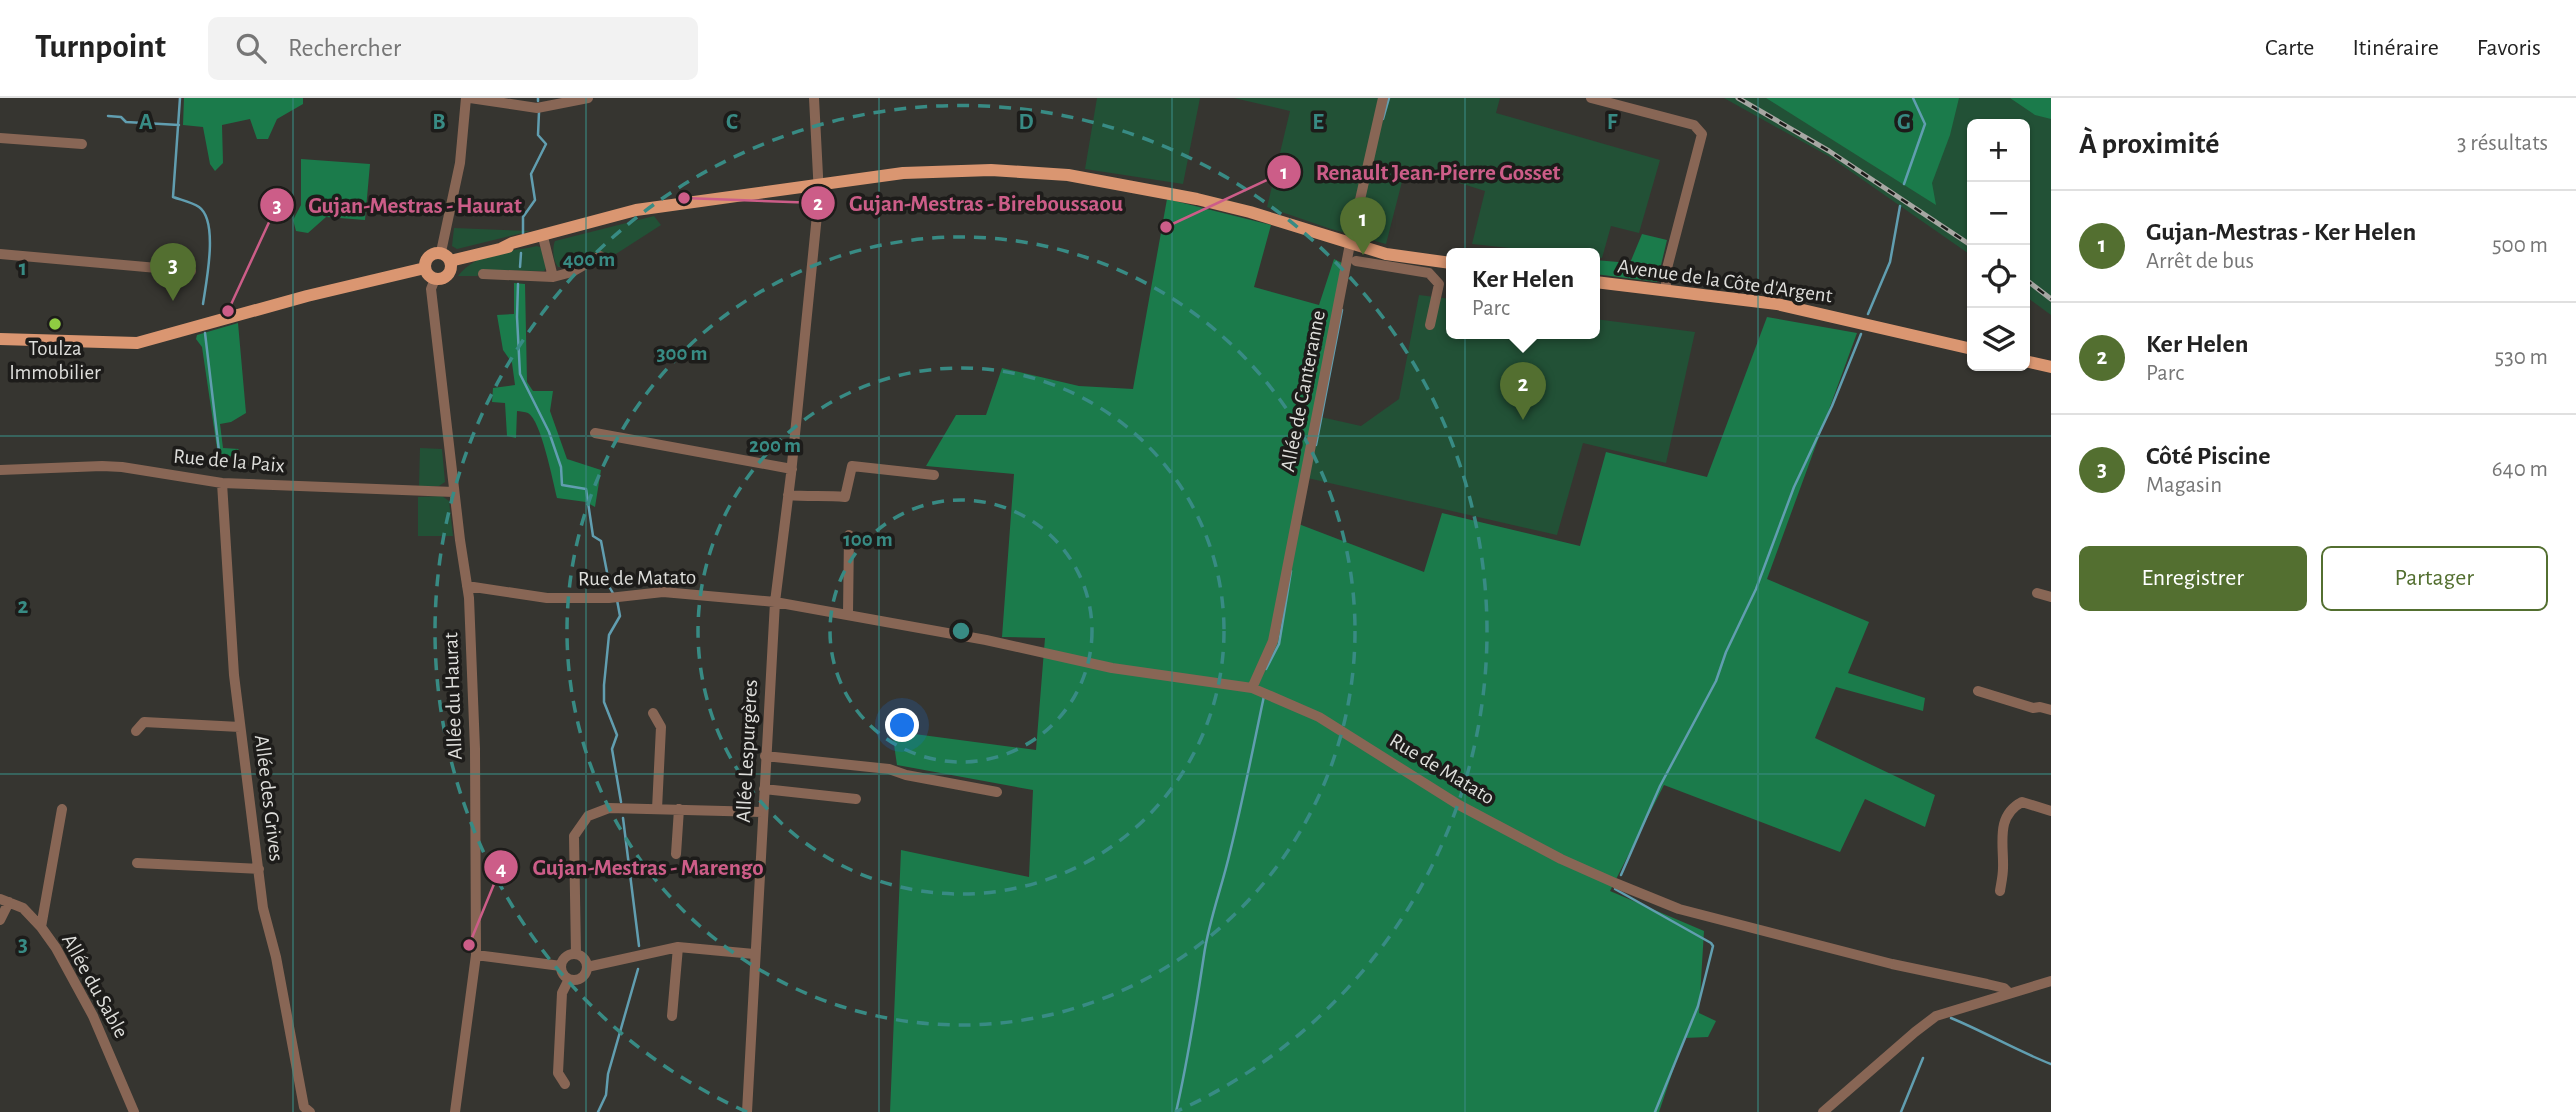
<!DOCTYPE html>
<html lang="fr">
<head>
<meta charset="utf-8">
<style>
  :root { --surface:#fff; --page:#f2f2f2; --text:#222; --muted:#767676; --line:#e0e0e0; --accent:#536f30 }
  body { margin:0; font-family:"Alegreya Sans",sans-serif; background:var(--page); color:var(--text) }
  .controls { position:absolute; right:21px; top:21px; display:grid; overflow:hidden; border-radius:10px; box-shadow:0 2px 5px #0004 }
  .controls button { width:63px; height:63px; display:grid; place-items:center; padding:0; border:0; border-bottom:2px solid var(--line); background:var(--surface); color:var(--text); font:35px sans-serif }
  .you { position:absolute; left:903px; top:628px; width:24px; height:24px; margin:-18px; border:5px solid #fff; border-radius:50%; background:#1a73e8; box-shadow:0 0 0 10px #1a73e833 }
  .badge { display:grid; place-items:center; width:46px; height:46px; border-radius:50%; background:var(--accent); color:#fff; font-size:23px; font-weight:700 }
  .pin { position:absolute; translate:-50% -58px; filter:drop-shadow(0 2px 4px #0008) }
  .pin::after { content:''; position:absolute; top:37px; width:24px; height:21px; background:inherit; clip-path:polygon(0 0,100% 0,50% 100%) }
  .popup { position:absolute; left:1446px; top:150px; width:154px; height:91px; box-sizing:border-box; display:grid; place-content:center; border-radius:10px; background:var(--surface); filter:drop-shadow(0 2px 5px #0005); font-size:23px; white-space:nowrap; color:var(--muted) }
  .popup b { font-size:26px; color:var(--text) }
  .popup::after { content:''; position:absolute; left:50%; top:100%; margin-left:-14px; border:14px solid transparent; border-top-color:var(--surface) }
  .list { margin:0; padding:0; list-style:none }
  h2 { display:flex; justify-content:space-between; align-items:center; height:91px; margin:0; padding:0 28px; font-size:30px }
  h2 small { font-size:23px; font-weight:400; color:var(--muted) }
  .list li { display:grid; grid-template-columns:46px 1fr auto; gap:21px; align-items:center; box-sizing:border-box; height:112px; padding:0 28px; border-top:2px solid var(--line) }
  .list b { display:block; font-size:26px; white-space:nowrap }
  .list p { margin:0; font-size:23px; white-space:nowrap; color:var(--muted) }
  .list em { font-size:23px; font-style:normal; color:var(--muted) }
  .actions { display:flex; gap:14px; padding:21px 28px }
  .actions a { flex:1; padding:16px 0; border:2px solid var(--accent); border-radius:10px; text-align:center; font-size:24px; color:var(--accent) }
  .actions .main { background:var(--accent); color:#fff }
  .icon { flex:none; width:38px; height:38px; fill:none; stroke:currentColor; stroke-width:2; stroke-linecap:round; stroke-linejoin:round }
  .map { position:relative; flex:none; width:2051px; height:1014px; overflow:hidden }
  header { display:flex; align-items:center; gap:42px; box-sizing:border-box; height:98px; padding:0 35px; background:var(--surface); border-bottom:2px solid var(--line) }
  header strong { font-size:33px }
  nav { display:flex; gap:38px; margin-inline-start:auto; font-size:24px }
  .search { width:490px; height:63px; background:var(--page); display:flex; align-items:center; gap:18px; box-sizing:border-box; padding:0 24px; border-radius:10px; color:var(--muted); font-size:26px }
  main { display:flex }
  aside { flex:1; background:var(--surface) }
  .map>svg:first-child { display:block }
</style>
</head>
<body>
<header>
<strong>Turnpoint</strong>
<div class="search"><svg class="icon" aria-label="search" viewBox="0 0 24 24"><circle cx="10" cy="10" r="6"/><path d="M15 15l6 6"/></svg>Rechercher</div>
<nav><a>Carte</a><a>Itinéraire</a><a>Favoris</a></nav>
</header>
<main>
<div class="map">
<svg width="2051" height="1014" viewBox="0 0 2051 1014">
  <rect width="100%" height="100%" fill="#363530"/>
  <path fill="#225136" d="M1097,0H1200L1183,86L1085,71Z
    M1234,0H1500L1496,15L1660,62L1639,135L1611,128L1602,160L1595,159V156H1564L1472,146L1485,93L1406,68L1386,146L1331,131L1267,109L1290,13Z
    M1724,0H2051V217L2025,198V26H1972V158L1830,59Z
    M654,118L661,127L605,163L598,154L569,169H558C553,163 552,150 555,143Z
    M454,130L530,133L457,151L452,148Z
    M537,148L542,150L546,170L544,173L484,172L477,178H458C476,154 509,154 537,148Z
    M1419,197L1451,201V236H1595V221L1695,234L1666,365L1583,345L1557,437L1290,376L1303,315L1361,328L1399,301Z
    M420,350L442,351L445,384L439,388H419Z
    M442,398L449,403L453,438H418V399Z"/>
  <path fill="#1b7b4b" d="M184,0H303V6L277,21L268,41H257L250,21L222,27L223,65L215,73L210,66L203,29L183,27Z
    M1766,0H1959L1950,37L1932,85L1936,107Z
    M2010,0H2051V21L2035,17Z
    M301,61L370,66L365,122L326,119L308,135L296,133L293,122L301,107Z
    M1167,101L1271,127L1254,189L1319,207L1334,161L1344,166L1296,425L1424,474L1442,415L1580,448L1606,354L1707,379L1767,219L1857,235L1767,481L1869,524L1848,575L1925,600L1923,613L1836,589L1815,640L1935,697L1925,729L1865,701L1840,754L1664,687L1610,793L1704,833L1699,915L1716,923L1708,939L1684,940L1659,1014H890L901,752L1029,779L1033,692L897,667L892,633L1036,652L1045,540L1002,539L1014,376L926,368L956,317H986L1002,270L1079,288L1133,291Z
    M1642,136L1667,142L1657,184L1595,176V162L1630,165Z
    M514,185L525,186L527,284L533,293H553L550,313L567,361L601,372L595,409L586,404L557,400C553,384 541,322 528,315C525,314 520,313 517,313L516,340L507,338L505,305L492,304L493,290L515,287L512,265L503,252L497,217L514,216Z
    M238,225L246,315L231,324L220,326L223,350L239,351L225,363L219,364L202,249L196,241L197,237Z"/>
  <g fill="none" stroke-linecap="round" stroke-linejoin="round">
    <path stroke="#619eb0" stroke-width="2.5" d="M180,0L173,99C181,102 192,104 199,109C219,123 206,185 203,206
      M538,3V0
      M108,18L121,19L126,24L179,27
      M1383,21L1389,0
      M1904,86L1925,26L1913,0
      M1360,119L1361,141
      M523,136V119L535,102L531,76L546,46L538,37L539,14
      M520,169L521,155
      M518,186L517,219L520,276L549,334L561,369L562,387L586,391L593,438L601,443L610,490L614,497
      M1868,216L1890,164L1900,108
      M205,235L221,370
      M1316,347L1342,212
      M617,502L620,518L609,537L604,587V604L617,637L612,651L621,704
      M1266,571L1279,546L1291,473
      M623,720L639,848
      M1621,777L1660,688L1716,583L1726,554L1756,491L1794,389L1832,308L1861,236
      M1615,791L1711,845L1713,848L1698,908L1655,1014
      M1951,920C1985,934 2017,953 2051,966
      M598,1014L606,997L608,976L638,871
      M1176,1014C1188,962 1196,910 1204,857C1209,822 1222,789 1230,754C1243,702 1253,650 1264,598
      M1901,1014L1923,960"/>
    <path stroke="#865" stroke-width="10" d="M470,0L537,10L588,0
      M1591,0L1694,27L1702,36L1666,174V193
      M0,40L82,46
      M544,143L553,179
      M441,154L460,65L466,0
      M0,156L191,173
      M1356,163L1429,175L1439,186L1430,227
      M483,176L553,179L572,174L600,158
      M435,181L431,191L460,442L469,500L475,651L476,857L455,1014
      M595,335L792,371
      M0,372L102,368L122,369L222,385L454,394
      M222,385L234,577L263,810L276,859L304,1009L310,1014
      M788,397C808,399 826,397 845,399L852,368L934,377
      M467,488L547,500H609L663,494L775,504L986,542L1112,570L1252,590L1319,619L1459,707L1561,761L1615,785L1679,811L1892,866L1987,886L2004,890L2008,894
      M2037,495L2051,499
      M848,515L849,437
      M1252,590L1273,543L1350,146L1383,0
      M1978,593L2033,610L2040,609L2051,612
      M653,615L661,629L657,711
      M136,633L144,624L240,629
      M765,658L889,671L906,677L997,694
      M764,691L856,701
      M676,756L679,711
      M137,765L259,771
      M2000,793C2001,786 2003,778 2003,770C2004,747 1995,718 2022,704L2051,713
      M0,801L23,810L41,829L56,850L93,918L134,1014
      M0,822L9,804
      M41,829L62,711
      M576,856L574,738L588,718L609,710L762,714
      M561 869a13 13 0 1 1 26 0a13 13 0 1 1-26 0Z
      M476,857L561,868
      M587,869L678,849L754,856
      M672,918L678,849
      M565,986L558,975L562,895L569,881
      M747,1014L775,504L791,376L819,97L814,0
      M1823,1014L1915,934L1936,918L2051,883"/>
    <path stroke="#da9671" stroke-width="12" d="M502,150L512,145L636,112L903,75L991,72L1068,77L1197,101L1250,114L1386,156L1451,165
      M425 168a13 13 0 1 1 26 0a13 13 0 1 1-26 0Z
      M450,163L508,149
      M1595,184L1777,206L1972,251
      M0,241L137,245L307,198L425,170
      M2025,263L2051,269"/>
    <defs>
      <path id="rail" d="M1738,0L1829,53L1972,148
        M2025,181L2051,201"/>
    </defs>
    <use href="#rail" stroke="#a7a7a3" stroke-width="5"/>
    <use href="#rail" stroke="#1d1c1a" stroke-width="2.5" stroke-dasharray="8" stroke-linecap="butt"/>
  </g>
  <path fill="none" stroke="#388b84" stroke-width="2" stroke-opacity="0.55" d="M293,0V1014M586,0V1014M879,0V1014M1172,0V1014M1465,0V1014M1758,0V1014M0,338H2051M0,676H2051"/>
  <g fill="none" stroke="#388b84" stroke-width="3.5" stroke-dasharray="12 9">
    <circle cx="961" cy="533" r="131"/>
    <circle cx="961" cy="533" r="263"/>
    <circle cx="961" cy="533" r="394"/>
    <path d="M747 1014A526 526 0 1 1 1175 1014"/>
  </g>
  <circle fill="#8fcd42" stroke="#1d1c1a" stroke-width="2.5" cx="55" cy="226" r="7"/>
  <g text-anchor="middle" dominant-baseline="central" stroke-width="7" stroke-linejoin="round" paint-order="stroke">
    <g font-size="21" fill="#dededb" stroke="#1d1c1a">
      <text transform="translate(1725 183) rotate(8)">Avenue de la Côte d'Argent</text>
      <text transform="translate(1303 293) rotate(-79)">Allée de Canteranne</text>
      <text transform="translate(229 363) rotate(5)">Rue de la Paix</text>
      <text transform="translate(637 480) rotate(-1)">Rue de Matato</text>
      <text transform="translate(453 598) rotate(-92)">Allée du Haurat</text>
      <text transform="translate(747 653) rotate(-87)">Allée Lespurgères</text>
      <text transform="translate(1442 671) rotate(31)">Rue de Matato</text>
      <text transform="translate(269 700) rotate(83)">Allée des Grives</text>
      <text transform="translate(95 888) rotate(61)">Allée du Sable</text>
    </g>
    <g font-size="21" fill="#dededb" stroke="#1d1c1a">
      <text x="55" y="250">Toulza<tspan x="55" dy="24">Immobilier</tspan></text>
    </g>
  </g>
  <g font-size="23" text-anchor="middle" font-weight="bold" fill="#388b84" stroke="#1d1c1a" stroke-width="7" stroke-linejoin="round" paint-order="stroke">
    <text x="146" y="31">A</text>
    <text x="439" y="31">B</text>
    <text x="732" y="31">C</text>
    <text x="1026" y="31">D</text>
    <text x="1318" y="31">E</text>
    <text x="1612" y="31">F</text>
    <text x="1904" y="31">G</text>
    <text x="23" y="177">1</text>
    <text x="23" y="515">2</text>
    <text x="23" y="853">3</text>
  </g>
  <circle cx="961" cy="533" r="10" fill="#388b84" stroke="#1d1c1a" stroke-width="3.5"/>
  <g font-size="21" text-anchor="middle" font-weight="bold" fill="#388b84" stroke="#1d1c1a" stroke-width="7" stroke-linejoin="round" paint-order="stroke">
    <text x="589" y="168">400 m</text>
    <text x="682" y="262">300 m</text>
    <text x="775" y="354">200 m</text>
    <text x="868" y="448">100 m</text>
  </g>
  <path fill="none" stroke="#cc5d88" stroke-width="2.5" d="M1166 129L1284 74M684 100L818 105M228 213L277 107M469 847L501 769"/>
  <g fill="#cc5d88" stroke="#1d1c1a" stroke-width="2.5">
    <circle cx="1166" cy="129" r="7"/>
    <circle cx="684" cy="100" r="7"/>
    <circle cx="228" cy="213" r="7"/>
    <circle cx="469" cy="847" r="7"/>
    <circle cx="1284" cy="74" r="18"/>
    <circle cx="818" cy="105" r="18"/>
    <circle cx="277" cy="107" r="18"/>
    <circle cx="501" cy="769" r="18"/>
  </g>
  <g font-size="21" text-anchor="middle" font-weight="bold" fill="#fff">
    <text x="1284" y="81">1</text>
    <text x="818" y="112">2</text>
    <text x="277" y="114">3</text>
    <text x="501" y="777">4</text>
  </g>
  <g font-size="23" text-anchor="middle" font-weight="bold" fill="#cc5d88" stroke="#1d1c1a" stroke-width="7" stroke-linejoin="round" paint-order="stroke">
    <text x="1438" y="82">Renault Jean-Pierre Gosset</text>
    <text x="986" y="113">Gujan-Mestras - Bireboussaou</text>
    <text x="415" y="115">Gujan-Mestras - Haurat</text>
    <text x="648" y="777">Gujan-Mestras - Marengo</text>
  </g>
</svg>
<div class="controls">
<button>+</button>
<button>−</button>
<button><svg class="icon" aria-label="locate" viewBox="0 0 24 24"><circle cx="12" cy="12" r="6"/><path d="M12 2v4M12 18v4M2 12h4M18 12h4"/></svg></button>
<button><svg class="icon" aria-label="layers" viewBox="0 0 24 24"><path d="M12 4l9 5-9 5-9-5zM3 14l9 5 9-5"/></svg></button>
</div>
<div class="you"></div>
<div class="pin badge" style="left:1363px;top:157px">1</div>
<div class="pin badge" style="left:1523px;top:322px">2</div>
<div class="popup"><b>Ker Helen</b>Parc</div>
<div class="pin badge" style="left:173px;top:203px">3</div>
</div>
<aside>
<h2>À proximité<small>3 résultats</small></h2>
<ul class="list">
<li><span class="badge">1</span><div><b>Gujan-Mestras - Ker Helen</b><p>Arrêt de bus</p></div><em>500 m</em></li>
<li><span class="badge">2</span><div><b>Ker Helen</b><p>Parc</p></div><em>530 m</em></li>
<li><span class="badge">3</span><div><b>Côté Piscine</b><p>Magasin</p></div><em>640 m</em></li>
</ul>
<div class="actions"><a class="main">Enregistrer</a><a>Partager</a></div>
</aside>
</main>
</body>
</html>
